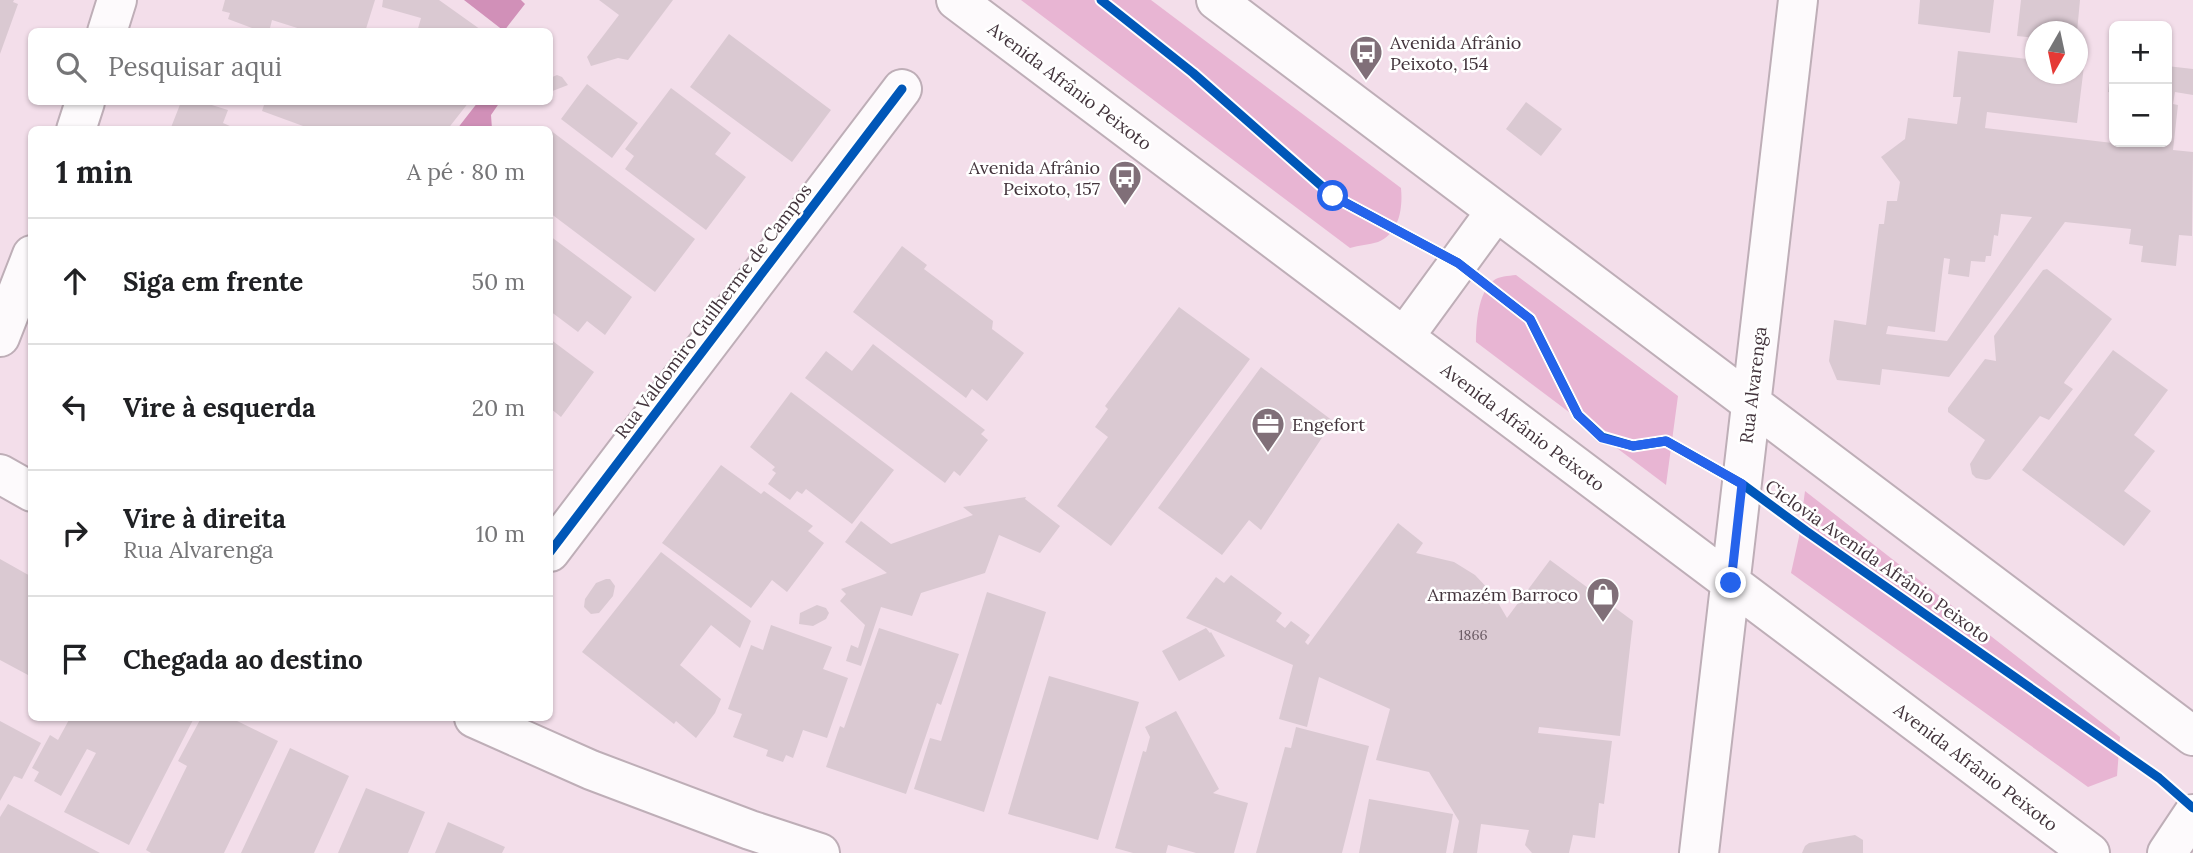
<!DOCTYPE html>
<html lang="pt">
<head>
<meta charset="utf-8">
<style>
  :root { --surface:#fff; --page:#f6f6f6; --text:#202124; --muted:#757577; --line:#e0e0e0 }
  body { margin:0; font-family:Lora,serif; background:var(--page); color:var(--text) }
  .controls { position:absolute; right:21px; top:21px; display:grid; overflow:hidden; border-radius:10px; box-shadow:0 2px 5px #0004 }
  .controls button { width:63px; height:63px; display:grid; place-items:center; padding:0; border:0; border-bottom:2px solid var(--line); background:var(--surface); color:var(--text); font:35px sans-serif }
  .compass { position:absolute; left:2025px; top:21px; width:63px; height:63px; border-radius:50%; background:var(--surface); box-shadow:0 2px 5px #0004; rotate:189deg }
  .stop { position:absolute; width:21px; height:21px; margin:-16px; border:5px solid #2563eb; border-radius:50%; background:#fff }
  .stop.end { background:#2563eb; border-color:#fff; box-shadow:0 2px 7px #0008 }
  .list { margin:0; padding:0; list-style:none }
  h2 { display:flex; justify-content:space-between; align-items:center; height:91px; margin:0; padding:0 28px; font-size:30px }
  h2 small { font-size:23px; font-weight:400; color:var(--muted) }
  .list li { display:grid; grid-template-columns:46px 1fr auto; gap:21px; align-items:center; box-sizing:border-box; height:126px; padding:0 28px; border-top:2px solid var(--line) }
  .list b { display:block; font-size:26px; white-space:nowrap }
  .list p { margin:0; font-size:23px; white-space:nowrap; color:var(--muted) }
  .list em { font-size:23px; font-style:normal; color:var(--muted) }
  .icon { flex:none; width:38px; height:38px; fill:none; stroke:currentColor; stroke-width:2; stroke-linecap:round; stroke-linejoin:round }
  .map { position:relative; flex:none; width:2193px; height:853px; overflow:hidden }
  .search { position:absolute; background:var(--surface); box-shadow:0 2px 5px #0004; left:28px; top:28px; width:525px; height:77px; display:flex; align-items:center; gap:18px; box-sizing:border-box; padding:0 24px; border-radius:10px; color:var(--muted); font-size:26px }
  .panel { position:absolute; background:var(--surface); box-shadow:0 2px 5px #0004; left:28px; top:126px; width:525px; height:595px; border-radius:10px }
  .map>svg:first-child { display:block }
</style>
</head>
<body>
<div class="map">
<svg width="2193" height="853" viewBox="0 0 2193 853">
  <rect width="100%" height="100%" fill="#f3deea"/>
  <path fill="#e8b5d3" d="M1021,0H1151L1401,188C1403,209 1399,233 1378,242C1369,245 1359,245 1350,248Z
    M1516,275L1678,396L1666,485L1476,342C1476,324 1478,293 1493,281C1499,276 1508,276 1516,275Z
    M1805,491L2120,737L2117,776L2088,787L1791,573L1799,537Z"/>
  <path fill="#d190b8" d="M464,0H521L525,4L504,31Z
    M478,102H500L491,115L492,129H457Z"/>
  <path fill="#dac9d2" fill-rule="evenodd" d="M0,0H14L13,2L18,4L0,54Z
    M225,0H375L365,32H310L272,20L269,32H263L228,19L230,13L222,11Z
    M383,0H439L484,32H417L421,18L382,7Z
    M599,0H673L628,60L618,58L591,66L587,57L619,15Z
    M1920,0H1994L1990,33L1918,24Z
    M2021,0H2080L2077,32H2036V38L2017,36Z
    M729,34L831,110L792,162L690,87Z
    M1958,51L2036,60V74H2078V65L2084,66L2077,123L1987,112L1985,128L2121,144V142H2167V66L2193,69V95L2175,92L2173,104L2178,105L2173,150L2193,152L2192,236L2179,235L2176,266L2141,262L2143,246L2129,244L2131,229L2065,222L1949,377L1882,369L1880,385L1837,380L1829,361L1834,320L1866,325L1879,224H1884L1887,201H1897L1900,182L1881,157L1905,139L1908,118L1957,124L1961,97H1953ZM2001,214L2032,217L1947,341L1886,334L1888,326L1935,332L1944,258L1950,259L1948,274L1969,277L1971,261L1985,262L1986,256H1991L1994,235L1998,236Z
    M2112,56H2114V93L2108,92Z
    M557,75L562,77L568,85L550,92V78Z
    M587,84L638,123L612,158L561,119Z
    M671,88L731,133L715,154L746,177L706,230L625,169L634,156L625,149Z
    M181,102H202L228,110L223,123L239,130H170Z
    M265,102H404L414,105L415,102H469L447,130H314L262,111Z
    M1526,102L1562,129L1541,156L1506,129Z
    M550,130L695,239L655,292L550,213Z
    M550,236L632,297L605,335L587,321L578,332L550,311Z
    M902,246L927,265L924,269L993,321L992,329L1024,353L987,401L972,389L966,398L853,312Z
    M2047,269L2112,319L2065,381L2064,383L2073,389L2049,420L2040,416L1990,479L1986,480L1976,478L1972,474L1970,464L1985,440L1948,412V408L1985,359L1996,361L1994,336L2043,270Z
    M1179,307L1250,359L1111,546L1057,506L1108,437L1095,427L1108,409L1105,406Z
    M550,339L594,372L561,417L550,408Z
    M873,344L985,430L981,434L988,440L960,476L954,471L945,483L805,378L826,351L852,371Z
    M2113,350L2168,390L2134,435L2155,451L2124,491L2151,511L2124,546L2022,470Z
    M1261,367L1333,421L1261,530L1249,520L1222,555L1158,508Z
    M791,392L894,470L852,524L806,489L802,494L797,491L790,500L768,484L776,473L772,470L775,467L750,447Z
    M721,465L761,494L764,491L813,526L808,531L824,543L787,592L772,580L751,608L662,543Z
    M1026,497L1025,499L1060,526L1040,553L999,535L985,573L921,593L912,616L881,607L861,666L846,661L851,645L858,648L865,625L840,601L846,594L841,589L887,573L845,542L861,521L891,544L973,515L963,507Z
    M1398,523L1423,543L1416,553L1454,562L1475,575L1493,594L1507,618L1550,560L1633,621L1620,736L1539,727L1538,733L1612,741L1604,804L1599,803L1595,838L1573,835L1569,853H1532L1525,845L1529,830L1481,824L1477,853H1453L1459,821L1429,772L1376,760L1390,709L1319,677L1307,727L1279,719L1293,665L1186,618L1216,577L1224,583L1231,575L1282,613L1276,621L1285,628L1291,621L1310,635L1305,642L1308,645Z
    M661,552L751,621L740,648L711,625L680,665L721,699L715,713L696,738L676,721L674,724L582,652Z
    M0,559L32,577V669L28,675L0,660Z
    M606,579H610L615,586L613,596L599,613L591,614L584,607L585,599L596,583Z
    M987,592L1046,612L984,812L914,789L930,738L941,741Z
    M817,605L826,608L829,613L826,619L813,626L799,624L800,613Z
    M771,625L832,647L823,669L848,678L827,738L803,730L793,758L786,755L783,762L766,756L768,750L733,737L742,714L728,709L751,645L763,650Z
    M879,628L959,654L941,705L937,703L906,794L826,767L840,726L844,728Z
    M1206,628L1210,633L1211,632L1225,656L1179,681L1162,651Z
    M1049,676L1139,702L1098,840L1008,814Z
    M1176,711L1219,789L1213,793L1248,803L1234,853H1196L1168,845L1166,853H1133L1115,848L1143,751L1146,752L1150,737L1145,727Z
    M70,718H194L129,845L64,812L96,753L87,749L61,796L34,781L39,772L32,768L50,735L58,740Z
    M201,718H231L278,741L224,853H151L146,850L187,766L178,761Z
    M0,721L41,743L22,779L14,776L0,801Z
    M1296,727L1369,746L1342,853H1256L1285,747L1291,748Z
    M290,748L349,776L314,853H241Z
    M366,788L425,812L408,853H338Z
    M1369,799L1453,814L1446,853H1359Z
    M8,804L46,824L100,853H0V817Z
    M448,822L505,847L502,853H435Z
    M1855,835L1863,840V853H1802L1805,846L1809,843Z"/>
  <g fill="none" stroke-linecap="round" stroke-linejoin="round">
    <defs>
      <path id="minor" d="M107,32L117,0
        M76,130L85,102
        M0,337L32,255
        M0,474L32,492
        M550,552L902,89
        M474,718L591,770L750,830L820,853"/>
      <path id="major" d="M956,0L2090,853
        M1216,0L2193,736
        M1404,337L1496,211
        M1699,853L1798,0
        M2167,853L2193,814"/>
    </defs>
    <use href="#minor" stroke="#beaeb7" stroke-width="42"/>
    <use href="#major" stroke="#beaeb7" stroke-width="42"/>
    <use href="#minor" stroke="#fdfafc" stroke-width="38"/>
    <use href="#major" stroke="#fdfafc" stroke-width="38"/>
    <defs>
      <path id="cycleway" d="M1101,0L1193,73L1333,196L1458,263L1530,319L1578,415L1602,437L1633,446L1666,441L1742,484L1806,531L2159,778L2193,808
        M550,552L902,89"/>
    </defs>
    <use href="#cycleway" stroke="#fff" stroke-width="13"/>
    <use href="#cycleway" stroke="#0057b8" stroke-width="9"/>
  </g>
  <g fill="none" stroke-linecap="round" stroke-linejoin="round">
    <path stroke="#2563eb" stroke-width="9" d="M1333,196L1458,263L1530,319L1578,415L1602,438L1633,446L1666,441L1742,484L1731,583"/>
  </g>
  <defs>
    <symbol id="bus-pin" viewBox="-11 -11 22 30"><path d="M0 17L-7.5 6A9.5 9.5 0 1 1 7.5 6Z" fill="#806f78" stroke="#fff"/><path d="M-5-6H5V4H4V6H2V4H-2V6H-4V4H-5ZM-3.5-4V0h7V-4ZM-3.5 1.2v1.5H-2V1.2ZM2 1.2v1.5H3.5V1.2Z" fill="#fff"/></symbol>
    <symbol id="office-pin" viewBox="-11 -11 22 30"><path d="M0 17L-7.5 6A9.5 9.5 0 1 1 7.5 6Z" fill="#806f78" stroke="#fff"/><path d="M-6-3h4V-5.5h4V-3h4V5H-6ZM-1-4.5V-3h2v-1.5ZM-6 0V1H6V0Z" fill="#fff"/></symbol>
    <symbol id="shop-pin" viewBox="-11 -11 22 30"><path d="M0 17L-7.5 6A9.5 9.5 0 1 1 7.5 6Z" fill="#806f78" stroke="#fff"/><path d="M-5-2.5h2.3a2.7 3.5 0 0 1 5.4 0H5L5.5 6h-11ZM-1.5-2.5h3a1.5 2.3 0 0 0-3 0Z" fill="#fff"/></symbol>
  </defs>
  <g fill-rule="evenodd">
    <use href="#bus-pin" x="1347" y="33" width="38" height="52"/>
    <use href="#bus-pin" x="1106" y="158" width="38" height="52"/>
    <use href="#office-pin" x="1249" y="405" width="38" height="52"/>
    <use href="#shop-pin" x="1584" y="575" width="38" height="52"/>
  </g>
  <g text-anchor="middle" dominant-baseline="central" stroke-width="5" stroke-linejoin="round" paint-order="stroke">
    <g font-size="14" fill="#685861">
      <text x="1473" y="635">1866</text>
    </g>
    <g font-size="18" fill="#42333b" stroke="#fff" text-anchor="start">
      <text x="1390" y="42">Avenida Afrânio<tspan x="1390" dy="21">Peixoto, 154</tspan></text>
      <text x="1100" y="167" text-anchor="end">Avenida Afrânio<tspan x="1100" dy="21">Peixoto, 157</tspan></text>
      <text x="1292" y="424">Engefort</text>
      <text x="1578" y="594" text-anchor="end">Armazém Barroco</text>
    </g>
    <g font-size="18" fill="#42333b" stroke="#fff">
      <text transform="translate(1070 86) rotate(37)">Avenida Afrânio Peixoto</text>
      <text transform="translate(713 311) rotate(-53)">Rua Valdomiro Guilherme de Campos</text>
      <text transform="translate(1753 385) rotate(-83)">Rua Alvarenga</text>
      <text transform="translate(1523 427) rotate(37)">Avenida Afrânio Peixoto</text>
      <text transform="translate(1878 561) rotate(35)">Ciclovia Avenida Afrânio Peixoto</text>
      <text transform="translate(1976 767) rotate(37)">Avenida Afrânio Peixoto</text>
    </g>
  </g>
</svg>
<div class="controls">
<button>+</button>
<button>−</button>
</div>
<svg class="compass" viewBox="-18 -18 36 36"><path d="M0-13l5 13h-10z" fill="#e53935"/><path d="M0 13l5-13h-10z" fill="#757577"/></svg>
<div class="stop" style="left:1333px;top:196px"></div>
<div class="stop end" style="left:1731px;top:583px"></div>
<div class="search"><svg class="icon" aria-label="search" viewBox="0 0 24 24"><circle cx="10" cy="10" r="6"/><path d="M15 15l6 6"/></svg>Pesquisar aqui</div>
<section class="panel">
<h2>1 min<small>A pé · 80 m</small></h2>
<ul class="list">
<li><svg class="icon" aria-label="ahead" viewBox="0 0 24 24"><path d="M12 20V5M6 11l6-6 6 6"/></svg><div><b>Siga em frente</b></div><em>50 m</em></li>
<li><svg class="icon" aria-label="left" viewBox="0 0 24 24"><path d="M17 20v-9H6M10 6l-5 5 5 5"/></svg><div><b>Vire à esquerda</b></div><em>20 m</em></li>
<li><svg class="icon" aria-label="right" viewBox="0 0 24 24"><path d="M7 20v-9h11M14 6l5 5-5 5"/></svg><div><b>Vire à direita</b><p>Rua Alvarenga</p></div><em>10 m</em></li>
<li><svg class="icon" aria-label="arrive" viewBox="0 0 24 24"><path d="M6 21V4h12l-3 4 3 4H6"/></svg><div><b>Chegada ao destino</b></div></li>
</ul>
</section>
</div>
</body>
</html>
